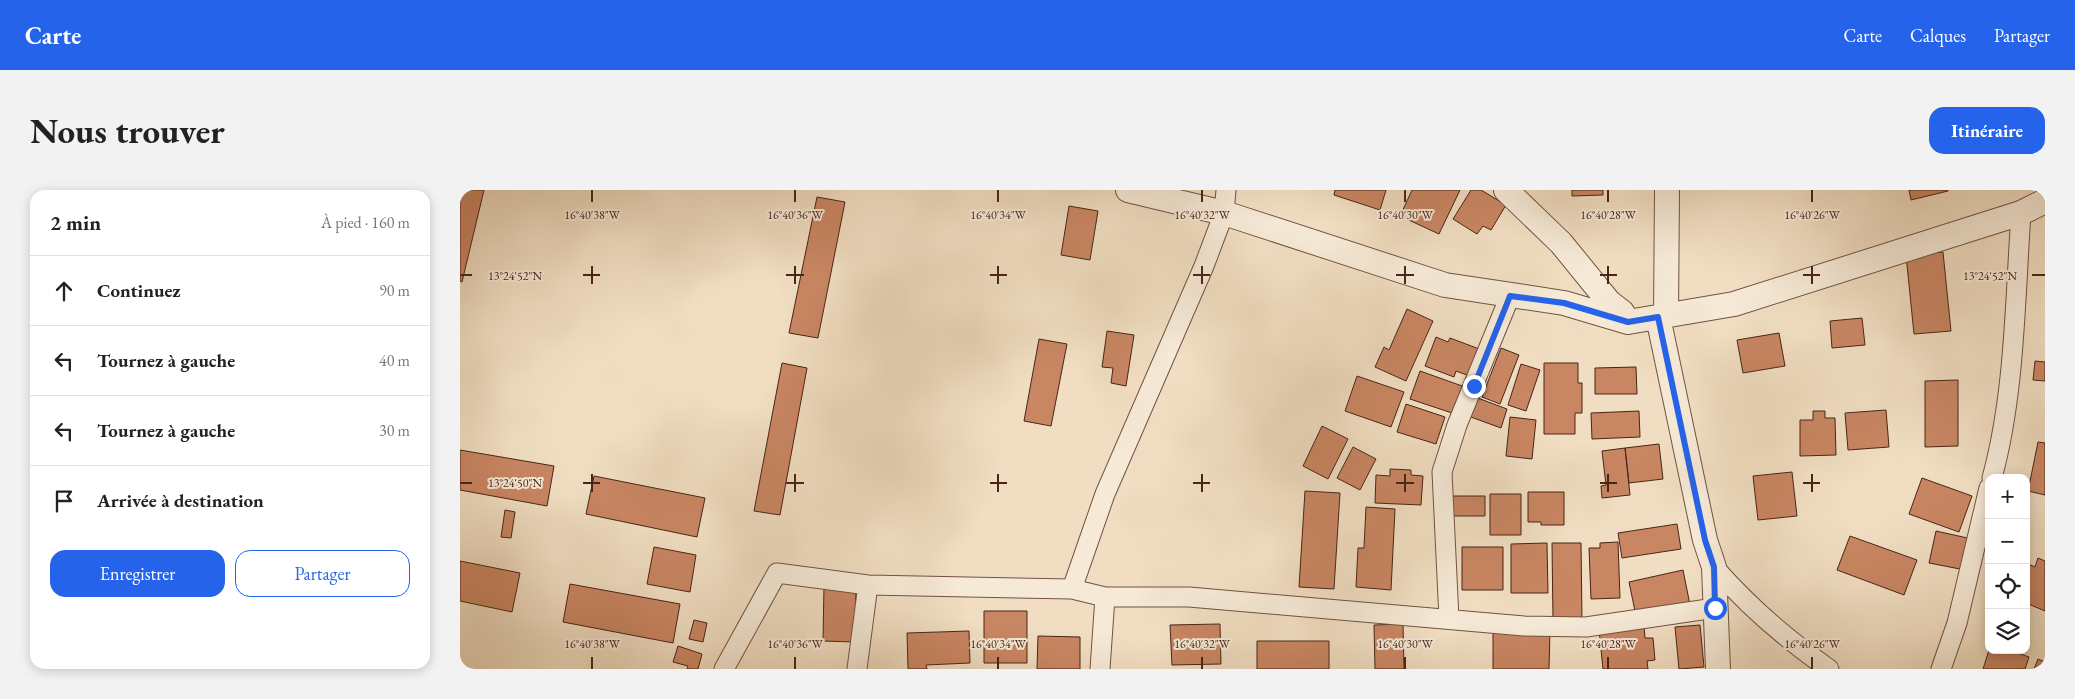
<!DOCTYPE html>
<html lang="fr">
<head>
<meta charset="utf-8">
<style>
  :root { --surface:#fff; --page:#f2f2f2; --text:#222; --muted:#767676; --line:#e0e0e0; --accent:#2563eb }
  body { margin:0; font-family:"EB Garamond",serif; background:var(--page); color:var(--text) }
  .controls { position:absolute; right:15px; bottom:15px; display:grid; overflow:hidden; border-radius:10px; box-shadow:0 2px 12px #0003 }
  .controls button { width:45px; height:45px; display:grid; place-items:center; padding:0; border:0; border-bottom:1px solid var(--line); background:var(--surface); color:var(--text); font:25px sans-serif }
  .stop { position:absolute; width:15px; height:15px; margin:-11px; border:4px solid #2563eb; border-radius:50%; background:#fff }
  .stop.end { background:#2563eb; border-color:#fff; box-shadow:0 1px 5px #0008 }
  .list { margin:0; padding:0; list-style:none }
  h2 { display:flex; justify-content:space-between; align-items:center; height:65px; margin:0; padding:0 20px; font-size:21px }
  h2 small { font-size:16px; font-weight:400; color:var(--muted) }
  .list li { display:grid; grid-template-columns:32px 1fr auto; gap:15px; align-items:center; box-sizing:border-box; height:70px; padding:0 20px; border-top:1px solid var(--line) }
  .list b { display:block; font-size:19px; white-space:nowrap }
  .list em { font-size:16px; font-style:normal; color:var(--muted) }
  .actions { display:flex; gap:10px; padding:15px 20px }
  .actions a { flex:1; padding:11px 0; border:1px solid var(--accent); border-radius:15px; text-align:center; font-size:18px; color:var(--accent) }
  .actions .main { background:var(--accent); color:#fff }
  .icon { flex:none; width:28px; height:28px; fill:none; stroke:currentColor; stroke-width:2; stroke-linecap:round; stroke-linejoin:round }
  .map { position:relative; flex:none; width:1585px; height:479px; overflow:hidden; border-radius:15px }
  header { display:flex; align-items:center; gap:30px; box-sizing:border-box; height:70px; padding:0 25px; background:var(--accent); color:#fff }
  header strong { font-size:24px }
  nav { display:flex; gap:28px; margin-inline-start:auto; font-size:18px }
  .intro { display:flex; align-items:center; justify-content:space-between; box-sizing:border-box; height:120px; padding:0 30px }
  h1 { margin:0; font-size:35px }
  .button { padding:12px 22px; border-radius:15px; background:var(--accent); color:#fff; font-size:18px; font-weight:700 }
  main { display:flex; gap:30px; padding:0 30px }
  aside { flex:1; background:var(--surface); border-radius:15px; box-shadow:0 2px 12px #0003 }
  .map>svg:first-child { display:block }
</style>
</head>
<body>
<header>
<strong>Carte</strong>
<nav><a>Carte</a><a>Calques</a><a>Partager</a></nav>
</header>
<div class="intro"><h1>Nous trouver</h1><a class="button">Itinéraire</a></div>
<main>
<aside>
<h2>2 min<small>À pied · 160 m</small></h2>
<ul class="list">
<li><svg class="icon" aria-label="ahead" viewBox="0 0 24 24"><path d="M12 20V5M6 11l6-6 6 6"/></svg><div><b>Continuez</b></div><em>90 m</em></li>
<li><svg class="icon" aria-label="left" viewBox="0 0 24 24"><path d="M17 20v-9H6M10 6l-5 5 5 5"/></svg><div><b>Tournez à gauche</b></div><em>40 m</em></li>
<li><svg class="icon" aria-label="left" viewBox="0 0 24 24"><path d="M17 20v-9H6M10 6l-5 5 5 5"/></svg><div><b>Tournez à gauche</b></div><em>30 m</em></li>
<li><svg class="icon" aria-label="arrive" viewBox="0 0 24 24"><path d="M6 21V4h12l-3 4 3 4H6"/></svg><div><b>Arrivée à destination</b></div></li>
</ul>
<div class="actions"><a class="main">Enregistrer</a><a>Partager</a></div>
</aside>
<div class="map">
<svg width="1585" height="479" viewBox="0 0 1585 479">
  <rect width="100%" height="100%" fill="#f1dec2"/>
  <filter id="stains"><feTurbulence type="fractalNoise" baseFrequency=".004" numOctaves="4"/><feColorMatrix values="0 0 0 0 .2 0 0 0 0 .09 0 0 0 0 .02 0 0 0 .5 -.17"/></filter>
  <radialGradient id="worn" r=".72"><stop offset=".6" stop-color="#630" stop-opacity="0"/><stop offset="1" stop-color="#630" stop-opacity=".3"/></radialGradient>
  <path fill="#c98663" stroke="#482417" d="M0,0H24L2,92L0,91Z
    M875,0H926L920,20L874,5Z
    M952,0H1000L979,44L940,26Z
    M1011,0H1021L1046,15L1031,40L1023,36L1017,44L993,29Z
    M1112,0H1143V5L1112,6Z
    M1449,0H1488V1L1451,10Z
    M357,7L385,12L358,148L329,143Z
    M609,16L638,21L630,70L601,65Z
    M1483,62L1491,141L1454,144L1446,65Z
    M947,119L973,131L946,191L915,177L924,157L929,160Z
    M1402,128L1405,155L1372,158L1370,131Z
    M647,141L674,145L666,196L651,193L653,178L642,177Z
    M1319,143L1325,176L1283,183L1277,150Z
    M976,147L988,152L990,148L1022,160L1012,187L996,181L994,187L965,176Z
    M579,149L607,154L591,236L564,231Z
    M1041,158L1059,165L1040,214L1022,207Z
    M1575,171L1585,172V191L1573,190Z
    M322,173L347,178L320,325L294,321Z
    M1084,173H1118V193H1122V223H1115V244H1084Z
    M1061,174L1080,180L1066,221L1048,215Z
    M1176,177L1177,204H1135V178Z
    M960,181L1005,197L995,224L950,209Z
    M897,186L944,202L931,237L885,221Z
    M1498,190V256L1465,257V191Z
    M1015,207L1047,219L1041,238L1008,226Z
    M946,214L985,227L976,254L937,242Z
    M1426,220L1429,257L1388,260L1385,223Z
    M1179,221L1180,247L1132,249L1131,223Z
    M1353,221H1365V228H1375L1376,265L1340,266V230H1353Z
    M1050,227L1076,230L1072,269L1046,266Z
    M862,236L888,249L868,289L843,276Z
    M1578,252L1585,253V305L1568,301Z
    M1199,254L1203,289L1169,293L1165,258Z
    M893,257L916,269L900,300L877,288Z
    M1165,258L1170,305L1142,308L1141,296L1146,295L1142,261Z
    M0,260L94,276L87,316L0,300Z
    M930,279L951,280V285L963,286L961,315L915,313L916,285L930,286Z
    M1332,282L1337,326L1298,330L1293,286Z
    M134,286L245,308L237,347L126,324Z
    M1462,288L1512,306L1499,342L1449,324Z
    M845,301L880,303L874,399L839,397Z
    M1068,302H1104V335H1081V332H1068Z
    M1030,304H1061V345H1030Z
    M990,306H1025V326H990Z
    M906,317L935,319L931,400L896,397L898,358H904Z
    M45,320L55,322L51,348L41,347Z
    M1217,334L1221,359L1162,368L1158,343Z
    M1476,341L1512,349L1505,380L1469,373Z
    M1390,346L1457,370L1444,405L1377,380Z
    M1158,352L1160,408L1131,409L1129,358H1140V353Z
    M1087,353L1088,403H1051V354Z
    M1092,353H1121L1122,431H1093Z
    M194,357L236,365L230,402L187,394Z
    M1002,357H1043V400H1002Z
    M1578,368L1585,371V421L1566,413V373L1575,377Z
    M0,371L60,383L52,422L0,411Z
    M1223,380L1230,415L1176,426L1169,392Z
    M110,394L220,414L213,453L103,432Z
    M364,395H396L395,452L363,451Z
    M524,421H567V473H524Z
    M234,430L247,433L243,452L229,449Z
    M760,434L761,474L712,475L710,435Z
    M943,434L944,479H915L914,435Z
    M1240,435L1244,477L1219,479L1215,437Z
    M1184,436L1185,448H1193L1195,470L1187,471L1188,479H1143L1139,440Z
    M509,441L510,473L466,475L467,479H448L447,443Z
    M1033,441H1090L1089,479H1033Z
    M578,446L620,447V479H577Z
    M797,451H869V479H797Z
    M218,456L242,464L238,479H227L228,476L213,472Z
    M1529,460H1549L1569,467L1565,479H1523Z
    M1578,469L1585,472V479H1574Z"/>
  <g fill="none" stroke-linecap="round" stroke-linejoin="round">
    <defs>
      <path id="minor" d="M1532,288C1555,204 1555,110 1561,23
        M1254,377C1288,416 1326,449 1369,479
        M612,399L645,304L744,76L764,23L766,0
        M645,407H729L1064,436L1126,437L1255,418
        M989,429L982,282L997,235L1050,106
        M264,479L317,383L408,395L612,399L645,407L640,479
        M397,479L408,395
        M1481,479L1497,433L1529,298"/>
      <path id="tertiary" d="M668,0L764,23L985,95L1104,113L1168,132L1274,114L1561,23L1585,11
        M1046,0L1101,53L1149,112L1162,122L1167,130
        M1206,126L1207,0
        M1198,127L1245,350L1254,377L1258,479"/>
    </defs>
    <use href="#minor" stroke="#725242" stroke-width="21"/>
    <use href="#tertiary" stroke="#725242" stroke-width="26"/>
    <use href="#minor" stroke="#f6ead7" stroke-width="19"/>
    <use href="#tertiary" stroke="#f6ead7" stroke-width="24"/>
  </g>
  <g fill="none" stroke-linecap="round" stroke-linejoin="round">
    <path stroke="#2563eb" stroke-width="6" d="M1014,196L1050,106L1104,113L1168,132L1198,127L1245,350L1254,377L1255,418"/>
  </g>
  <path fill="none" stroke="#482417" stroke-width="2" d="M132,0V12M335,0V12M538,0V12M742,0V12M945,0V12M1148,0V12M1352,0V12M132,76V94M335,76V94M538,76V94M742,76V94M945,76V94M1148,76V94M1352,76V94M0,85H12M123,85H140M326,85H344M530,85H547M733,85H750M936,85H954M1140,85H1157M1343,85H1360M1572,85H1585M132,284V302M335,284V302M538,284V302M742,284V302M945,284V302M1148,284V302M1352,284V302M0,293H12M123,293H140M326,293H344M530,293H547M733,293H750M936,293H954M1140,293H1157M1343,293H1360M132,467V479M335,467V479M538,467V479M742,467V479M945,467V479M1148,467V479M1352,467V479"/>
  <g font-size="12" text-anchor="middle" fill="#482417" stroke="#f6ead7" stroke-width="4" stroke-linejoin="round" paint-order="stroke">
    <text x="132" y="29">16°40'38"W</text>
    <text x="335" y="29">16°40'36"W</text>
    <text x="538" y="29">16°40'34"W</text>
    <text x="742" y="29">16°40'32"W</text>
    <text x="945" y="29">16°40'30"W</text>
    <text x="1148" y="29">16°40'28"W</text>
    <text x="1352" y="29">16°40'26"W</text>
    <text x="55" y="90">13°24'52"N</text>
    <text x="1530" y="90">13°24'52"N</text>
    <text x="55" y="297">13°24'50"N</text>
    <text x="132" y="458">16°40'38"W</text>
    <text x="335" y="458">16°40'36"W</text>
    <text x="538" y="458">16°40'34"W</text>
    <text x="742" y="458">16°40'32"W</text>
    <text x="945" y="458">16°40'30"W</text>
    <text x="1148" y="458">16°40'28"W</text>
    <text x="1352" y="458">16°40'26"W</text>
  </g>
  <rect width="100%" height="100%" filter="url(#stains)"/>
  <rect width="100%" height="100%" fill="url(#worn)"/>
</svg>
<div class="controls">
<button>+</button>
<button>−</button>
<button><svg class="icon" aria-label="locate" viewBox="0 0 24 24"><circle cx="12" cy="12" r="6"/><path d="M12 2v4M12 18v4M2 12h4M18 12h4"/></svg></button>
<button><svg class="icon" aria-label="layers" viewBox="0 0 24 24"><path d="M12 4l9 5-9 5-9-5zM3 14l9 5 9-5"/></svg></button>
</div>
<div class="stop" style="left:1255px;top:418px"></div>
<div class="stop end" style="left:1014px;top:196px"></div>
</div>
</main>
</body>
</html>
